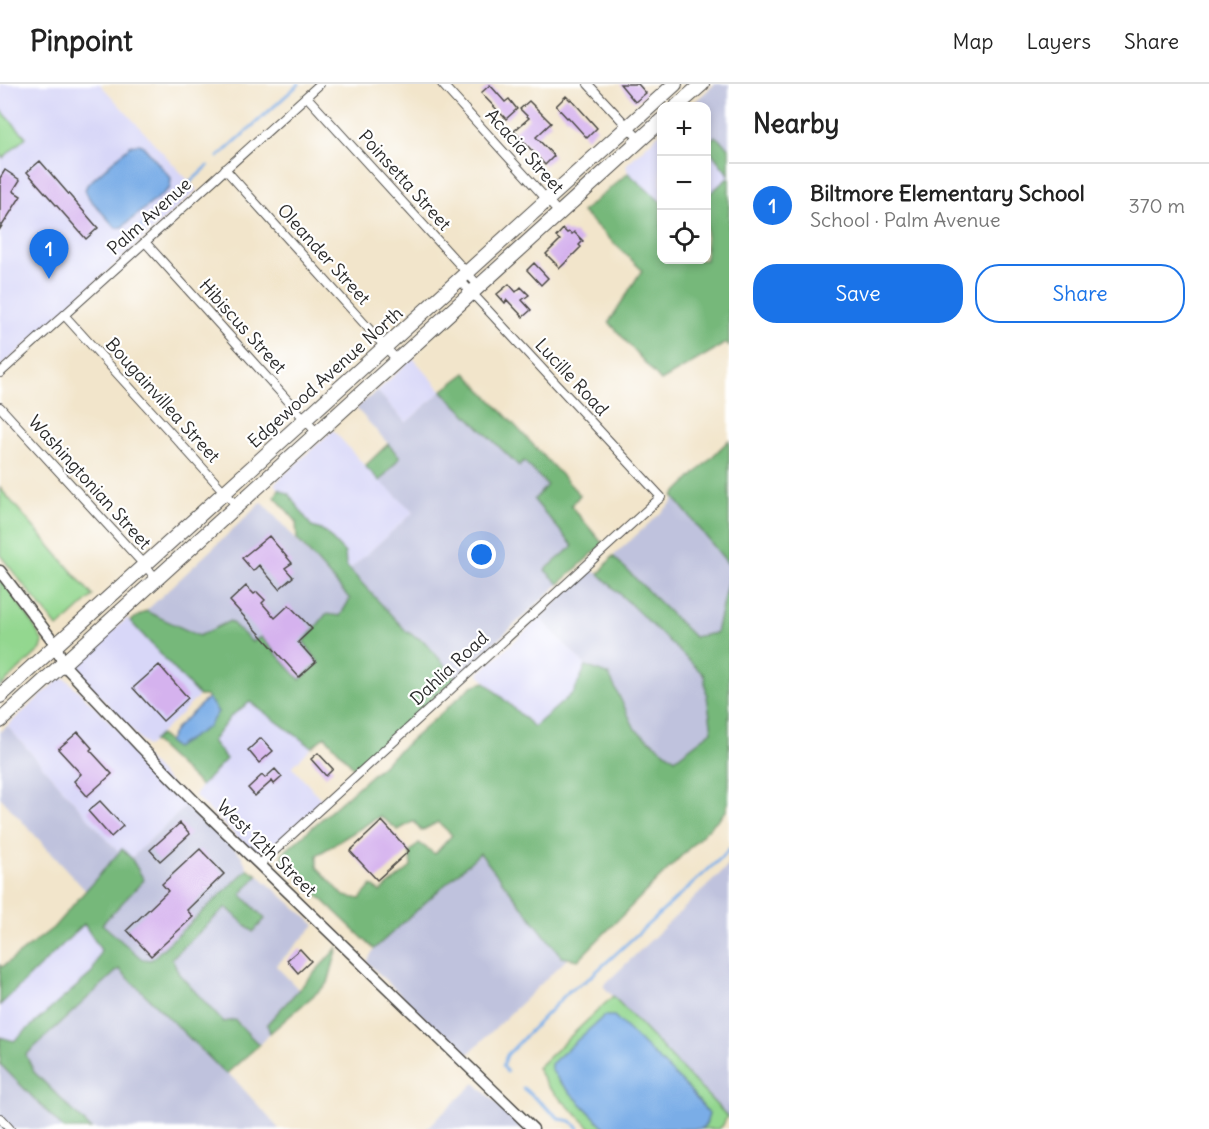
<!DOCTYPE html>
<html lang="en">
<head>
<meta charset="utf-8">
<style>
  :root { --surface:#fff; --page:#f2f2f2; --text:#222; --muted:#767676; --line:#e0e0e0; --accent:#1a73e8 }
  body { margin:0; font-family:Delius,sans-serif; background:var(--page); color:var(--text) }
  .controls { position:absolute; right:18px; top:18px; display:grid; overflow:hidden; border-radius:12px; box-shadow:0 3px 9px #0003 }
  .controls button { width:54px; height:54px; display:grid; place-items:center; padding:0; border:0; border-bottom:2px solid var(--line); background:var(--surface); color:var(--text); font:30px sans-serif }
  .you { position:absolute; left:482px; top:471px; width:21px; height:21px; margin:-15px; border:4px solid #fff; border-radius:50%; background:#1a73e8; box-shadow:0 0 0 9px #1a73e833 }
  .badge { display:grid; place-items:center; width:39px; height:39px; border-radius:50%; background:var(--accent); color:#fff; font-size:20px; font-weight:700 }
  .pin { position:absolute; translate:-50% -50px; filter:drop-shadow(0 2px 3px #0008) }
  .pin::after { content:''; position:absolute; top:32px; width:21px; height:18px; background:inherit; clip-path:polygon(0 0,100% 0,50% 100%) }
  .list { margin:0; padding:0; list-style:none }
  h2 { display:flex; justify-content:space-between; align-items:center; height:78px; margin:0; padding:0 24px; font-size:26px }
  h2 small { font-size:20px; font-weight:400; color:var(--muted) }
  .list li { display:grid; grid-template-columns:39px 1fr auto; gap:18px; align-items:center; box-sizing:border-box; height:84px; padding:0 24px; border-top:2px solid var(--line) }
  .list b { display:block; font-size:22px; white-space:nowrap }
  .list p { margin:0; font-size:20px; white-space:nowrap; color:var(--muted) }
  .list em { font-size:20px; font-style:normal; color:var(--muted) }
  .actions { display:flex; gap:12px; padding:18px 24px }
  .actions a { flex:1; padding:14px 0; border:2px solid var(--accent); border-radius:24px; text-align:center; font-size:21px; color:var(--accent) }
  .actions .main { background:var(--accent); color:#fff }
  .icon { flex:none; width:33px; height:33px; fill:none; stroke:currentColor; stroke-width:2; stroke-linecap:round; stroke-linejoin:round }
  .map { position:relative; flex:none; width:729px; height:1045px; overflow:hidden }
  header { display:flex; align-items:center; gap:36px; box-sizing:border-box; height:84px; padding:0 30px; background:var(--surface); border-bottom:2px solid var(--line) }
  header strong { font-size:28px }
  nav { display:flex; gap:33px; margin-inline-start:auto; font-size:21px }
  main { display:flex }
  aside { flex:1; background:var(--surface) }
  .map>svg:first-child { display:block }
</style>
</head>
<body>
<header>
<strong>Pinpoint</strong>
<nav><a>Map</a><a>Layers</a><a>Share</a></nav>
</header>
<main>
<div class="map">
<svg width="729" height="1045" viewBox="0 0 729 1045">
  <rect width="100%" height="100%" fill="#fff"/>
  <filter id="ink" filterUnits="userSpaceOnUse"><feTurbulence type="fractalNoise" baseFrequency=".0167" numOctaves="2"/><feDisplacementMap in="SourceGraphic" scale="12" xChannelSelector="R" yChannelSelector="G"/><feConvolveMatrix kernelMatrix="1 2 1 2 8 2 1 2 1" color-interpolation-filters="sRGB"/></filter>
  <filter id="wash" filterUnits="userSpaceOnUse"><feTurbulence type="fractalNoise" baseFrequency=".008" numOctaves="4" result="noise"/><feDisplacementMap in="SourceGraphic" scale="24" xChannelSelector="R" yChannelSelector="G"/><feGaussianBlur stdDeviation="1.35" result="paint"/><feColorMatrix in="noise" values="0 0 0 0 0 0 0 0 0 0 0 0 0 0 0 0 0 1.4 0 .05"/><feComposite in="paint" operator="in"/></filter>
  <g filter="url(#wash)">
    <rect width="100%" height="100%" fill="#f2e5cb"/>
    <path fill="#d8d7f8" d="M0,0H100L197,106L0,284Z
      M661,48V118L628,89L626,81Z
      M706,63L729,91V93L707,112Z
      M413,274L442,307L406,339L377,307Z
      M333,346L365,382L414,428L349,486L346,482L345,469L324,447L312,443L289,410L279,405L274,400Z
      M127,534L199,612L147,663L79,589L77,581L78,578Z
      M540,534L586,582L574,608L534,644L478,590Z
      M61,594L66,595L120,647L189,719L131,774L122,766L119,769L7,642Z
      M250,618L312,663L292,683L323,717L263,770L255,771L195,712L201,702L226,675L212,657L231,632Z
      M84,840L101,866L92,889L14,958L0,953V921Z"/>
    <path fill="#bfc2dd" d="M715,0H729V64L715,52L707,60L706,22H690Z
      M377,307L406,339L442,307L518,381L524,377L547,402L534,416L573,462L545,485L559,500L456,594L424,557L407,548L349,486L414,428L380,397L400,373L356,324Z
      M673,412L729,481V491L716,549L694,553L613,472L673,418Z
      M262,418L350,515L340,532L319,579L300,596L261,553L252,558L230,537L200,552L146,527Z
      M590,486L599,490L704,591L712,647L675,675L635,645L609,591L586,582L540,534Z
      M7,642L119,769L86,807L0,713V648Z
      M189,719L241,771L248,785L151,876L142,875L102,840L144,796L131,774Z
      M480,769L562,873L568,874L465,973L367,878L374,865Z
      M729,781V1035L603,902Z
      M258,791L315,841L276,882L300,907L267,940L270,949L259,961L236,936L223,938L179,890L172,874L226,823L253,848L241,810Z
      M119,885L238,999L279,1045H91L34,988L26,971Z
      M0,980L64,1045H0Z
      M475,999L524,1045H426Z"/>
    <path fill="#93d78f" stroke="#5f815d" stroke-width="1.5" d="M0,25L26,53L3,74L0,70Z
      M0,404L93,512L58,544L0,471Z
      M0,494L30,535L43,558L41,565L0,603Z
      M613,912L727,1032L723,1041L719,1045H701L706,1039L709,1030L688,1004L559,997L606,1045H592L548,1003L537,984Z"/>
    <path fill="#76b87a" stroke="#507252" stroke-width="1.5" fill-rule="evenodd" d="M715,52L729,64V91L707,63V60Z
      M628,89L661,118L662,176H706L707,112L729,93V262L726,259L661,297L609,238L642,186L582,128Z
      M466,289L580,411L571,422L603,460L559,500L545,486L573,462L534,416L547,401L524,377L519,382L442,307Z
      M729,356V481L673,412Z
      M388,360L400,373L380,397L365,382Z
      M279,405L289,410L312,443L324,447L345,469L346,482L407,548L424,557L456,594L354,684L325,652L312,663L250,618L231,632L212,657L226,675L201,702L153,657L160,651L175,663L218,628L206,612H199L130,537L146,527L199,552L230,537L252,558L261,553L300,596L319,579L304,558L326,530L340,532L350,515L297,455L296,437L275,413Z
      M613,472L694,553L716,549L729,491V701L727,726L578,876L562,873L480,769L374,865L283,778L282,770L472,602L485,598L534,643L574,608L586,582L609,591L635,645L675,675L712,647L704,591L599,490ZM380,732L398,746L414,737L421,747L438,738L452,751L435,770L419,759L410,768L411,783L380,808L372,801L360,815L344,812L317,783V771Z
      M122,765L131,774L144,796L102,840L142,875L151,876L248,785L258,791L241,810L265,835L253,848L226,823L172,874L179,890L223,938L235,936L259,961L226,990L119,885L26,971L34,988L91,1045H64L0,980V953L14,957L92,889L101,866L84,840L0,921V881L2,883L53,844Z
      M338,863L328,899L270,949L267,940Z"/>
    <path fill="#7aade7" stroke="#526c89" stroke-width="1.5" d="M138,60L142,61L171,94L170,104L122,143L116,144L89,114L85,106L87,101L130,62Z
      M208,614L218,628L208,643L175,664L168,658L176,644Z
      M604,932H614L688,1004L709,1030L706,1040L701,1045H606L559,997L551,985V980Z"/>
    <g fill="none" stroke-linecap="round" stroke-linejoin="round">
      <path stroke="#7aade7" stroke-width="3" d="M218,73L299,0
        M131,152L208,82
        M507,988L503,982L507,971L570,906L587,896L722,773L729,765
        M523,1004L560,1035L571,1037L579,1045"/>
    </g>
    <g id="blocks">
      <path fill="#d5b2ee" d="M620,0H638L646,9L635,18Z
        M490,1L505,18L509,15L517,25L506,35L481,9Z
        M566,12L570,16L571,15L597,44L587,54L568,33L567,34L556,22Z
        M529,17L551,39L536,53L554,72L545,81L514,47L529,34L520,25Z
        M40,77L98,144L86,155L27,88Z
        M5,86L20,96L13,107L21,112L0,145V94Z
        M563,145L567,149L569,148L572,150L574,148L583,157L579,161L581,163L560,184L546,170L560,156L556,153Z
        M534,179L548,194L541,201L527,186Z
        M509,200L516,208L521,203L529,211L522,216L531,226L523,233L507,216L505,219L497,210Z
        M269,452L292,479L285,484L293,493L279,505L259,481L253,487L242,474Z
        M246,502L254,510L257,508L265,516L262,519L275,534L289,521L312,545L298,558L316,578L299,593L230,517Z
        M159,581L188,614L163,637L133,604Z
        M78,648L92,664L90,666L112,690L87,712L74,697L81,690L58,665Z
        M261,654L273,667L259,679L248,666Z
        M318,669L333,685L326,692L311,675Z
        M275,685L282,693L274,700L272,697L255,712L248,704L262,691L265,694Z
        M100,717L123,742L111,753L88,727Z
        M382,737L409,767L377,796L350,767Z
        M180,739L190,750L160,777L150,766Z
        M200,765L224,790L187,826L193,833L151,872L127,846L168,807L162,800Z
        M300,865L311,877L298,889L287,876Z"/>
    </g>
  </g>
  <g filter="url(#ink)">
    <use href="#blocks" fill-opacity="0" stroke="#494743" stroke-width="1.5"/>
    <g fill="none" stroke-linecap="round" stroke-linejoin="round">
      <defs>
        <path id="minor" d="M442,0L559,129
          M588,0L640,56
          M307,13L479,202
          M225,85L397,276
          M145,158L317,349
          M65,232L237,422
          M0,289L320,0
          M0,323L157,495
          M260,780L661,413L459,195
          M0,1034L10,1045"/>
        <path id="tertiary" d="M0,487L56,561L63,580L141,663L198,721L533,1045"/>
        <path id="primary" d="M677,22L702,0
          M0,612L675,0
          M0,637L662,36"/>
      </defs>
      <use href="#minor" stroke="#494743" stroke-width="10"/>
      <use href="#tertiary" stroke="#494743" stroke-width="13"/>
      <use href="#primary" stroke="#494743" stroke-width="16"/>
      <use href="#minor" stroke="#fff" stroke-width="8"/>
      <use href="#tertiary" stroke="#fff" stroke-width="10"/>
      <use href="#primary" stroke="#fff" stroke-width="14"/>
    </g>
  </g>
  <g text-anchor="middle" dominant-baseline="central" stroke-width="4.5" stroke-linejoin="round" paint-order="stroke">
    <g font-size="18" fill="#2b2b2b" stroke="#fff">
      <text transform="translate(525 67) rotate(48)">Acacia Street</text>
      <text transform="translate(405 96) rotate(48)">Poinsetta Street</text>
      <text transform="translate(149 132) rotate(-42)">Palm Avenue</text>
      <text transform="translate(324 170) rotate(48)">Oleander Street</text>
      <text transform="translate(243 242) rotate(48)">Hibiscus Street</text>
      <text transform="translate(325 293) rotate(-42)">Edgewood Avenue North</text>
      <text transform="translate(572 293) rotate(47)">Lucille Road</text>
      <text transform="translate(163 316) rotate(48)">Bougainvillea Street</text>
      <text transform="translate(90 398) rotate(48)">Washingtonian Street</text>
      <text transform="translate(449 584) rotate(-43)">Dahlia Road</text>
      <text transform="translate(267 764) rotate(44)">West 12th Street</text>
    </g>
  </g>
</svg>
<div class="controls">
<button>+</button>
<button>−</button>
<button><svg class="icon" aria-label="locate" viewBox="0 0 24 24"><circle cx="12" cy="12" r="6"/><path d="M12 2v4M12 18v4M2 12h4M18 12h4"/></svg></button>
</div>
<div class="you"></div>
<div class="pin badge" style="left:49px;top:195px">1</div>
</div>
<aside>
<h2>Nearby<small></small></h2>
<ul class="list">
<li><span class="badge">1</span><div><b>Biltmore Elementary School</b><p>School · Palm Avenue</p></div><em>370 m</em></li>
</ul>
<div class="actions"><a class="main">Save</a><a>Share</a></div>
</aside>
</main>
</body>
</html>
